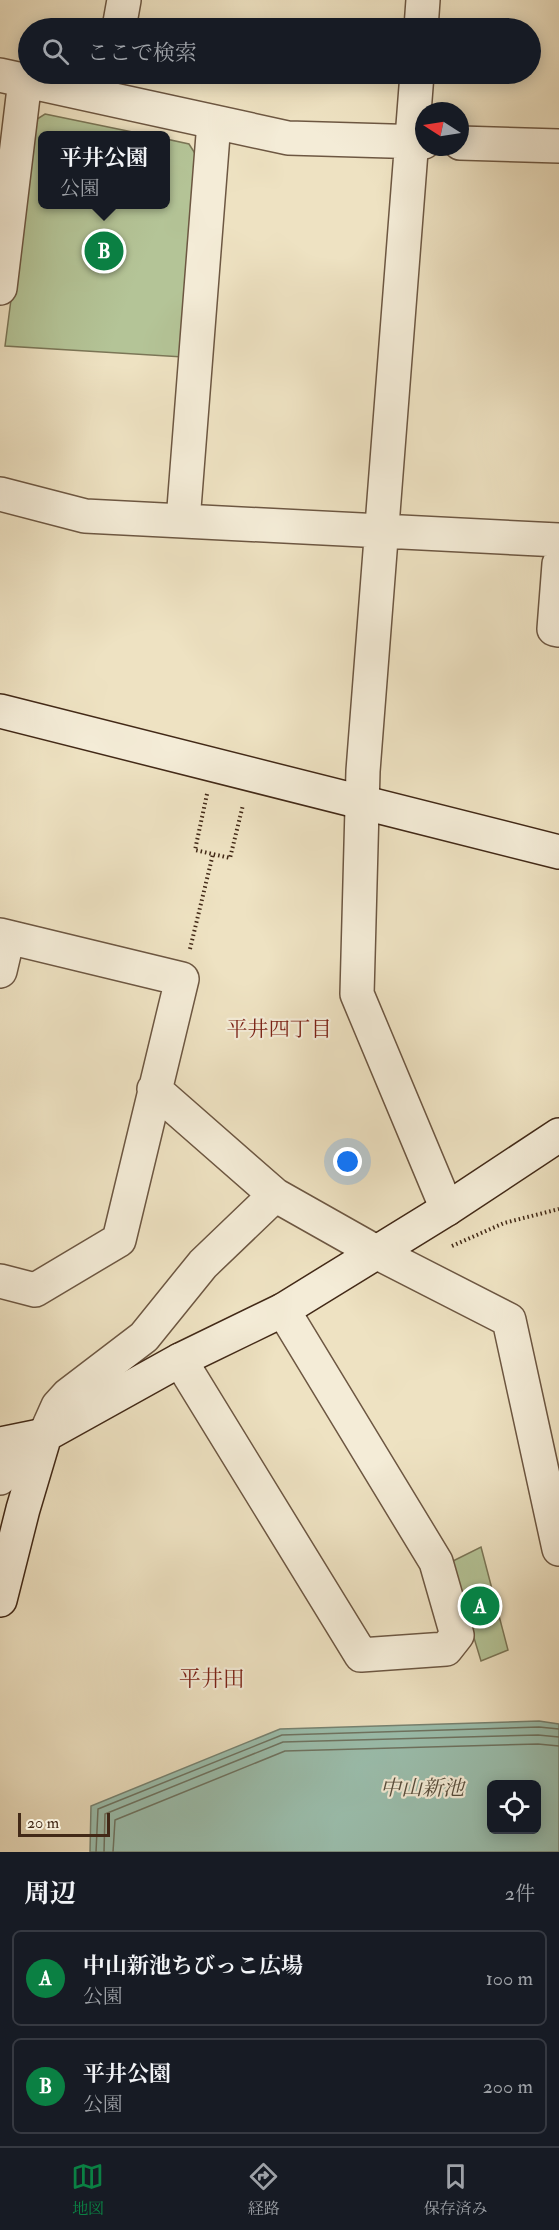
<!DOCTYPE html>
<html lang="ja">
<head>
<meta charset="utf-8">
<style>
  :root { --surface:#171b24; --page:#20242c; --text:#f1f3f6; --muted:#9ea1a6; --line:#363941; --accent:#0b8043 }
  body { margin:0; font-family:"IM FELL Double Pica","Noto Serif JP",serif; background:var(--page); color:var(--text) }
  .controls { position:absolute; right:18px; bottom:18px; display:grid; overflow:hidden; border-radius:9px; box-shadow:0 3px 15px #0003 }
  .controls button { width:54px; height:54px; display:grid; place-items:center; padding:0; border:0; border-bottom:2px solid var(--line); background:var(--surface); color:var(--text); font:30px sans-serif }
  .compass { position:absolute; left:415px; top:102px; width:54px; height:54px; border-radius:50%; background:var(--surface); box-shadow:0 3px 15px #0003; rotate:282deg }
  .scale { position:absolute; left:18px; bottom:15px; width:92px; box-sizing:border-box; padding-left:6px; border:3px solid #422917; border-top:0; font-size:16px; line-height:21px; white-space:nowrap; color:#422917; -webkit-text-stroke:4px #f4ecd7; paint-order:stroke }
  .you { position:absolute; left:348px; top:1162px; width:21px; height:21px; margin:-15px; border:4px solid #fff; border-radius:50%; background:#1a73e8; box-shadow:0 0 0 9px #1a73e833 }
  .badge { display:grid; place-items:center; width:39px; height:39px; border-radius:50%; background:var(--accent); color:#fff; font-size:20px; font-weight:700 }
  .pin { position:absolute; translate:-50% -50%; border:3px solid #fff; box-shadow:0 2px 6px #0006 }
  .popup { position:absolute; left:38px; top:131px; width:132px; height:78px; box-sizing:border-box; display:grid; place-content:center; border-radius:9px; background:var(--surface); filter:drop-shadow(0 2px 4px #0005); font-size:20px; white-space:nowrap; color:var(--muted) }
  .popup b { font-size:22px; color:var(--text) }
  .popup::after { content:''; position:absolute; left:50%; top:100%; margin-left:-12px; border:12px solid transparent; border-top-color:var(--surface) }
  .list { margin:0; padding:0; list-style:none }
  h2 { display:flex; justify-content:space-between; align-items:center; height:78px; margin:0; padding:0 24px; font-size:26px }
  h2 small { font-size:20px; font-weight:400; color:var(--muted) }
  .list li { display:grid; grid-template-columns:39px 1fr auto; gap:18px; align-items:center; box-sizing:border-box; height:96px; margin:0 12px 12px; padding:0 12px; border:2px solid var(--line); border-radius:9px }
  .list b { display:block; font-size:22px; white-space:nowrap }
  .list p { margin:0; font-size:20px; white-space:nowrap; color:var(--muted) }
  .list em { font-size:20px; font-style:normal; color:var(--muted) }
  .icon { flex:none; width:33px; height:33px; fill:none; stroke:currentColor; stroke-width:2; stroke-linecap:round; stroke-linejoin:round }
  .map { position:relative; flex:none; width:559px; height:1852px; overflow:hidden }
  .search { position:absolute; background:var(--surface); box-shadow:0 3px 15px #0003; left:18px; right:18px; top:18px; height:66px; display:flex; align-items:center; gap:15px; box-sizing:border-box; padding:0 21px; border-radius:33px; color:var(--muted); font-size:22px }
  .sheet { height:294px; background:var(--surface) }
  nav { display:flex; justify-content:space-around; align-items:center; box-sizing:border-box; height:84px; border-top:2px solid var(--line); background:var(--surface); font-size:16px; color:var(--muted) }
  nav a { display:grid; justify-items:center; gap:3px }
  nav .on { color:var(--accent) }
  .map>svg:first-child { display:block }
</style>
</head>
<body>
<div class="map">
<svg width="559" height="1852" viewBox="0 0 559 1852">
  <rect width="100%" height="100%" fill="#eee2c2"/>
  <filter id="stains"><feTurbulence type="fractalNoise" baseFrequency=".00333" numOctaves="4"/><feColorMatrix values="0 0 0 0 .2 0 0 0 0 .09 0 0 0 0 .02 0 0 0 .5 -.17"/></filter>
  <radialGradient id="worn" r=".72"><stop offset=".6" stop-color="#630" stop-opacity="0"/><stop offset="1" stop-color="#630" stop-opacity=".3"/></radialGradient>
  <path fill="#b4c497" stroke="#7b7657" stroke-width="1.5" d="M45,114L147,135L42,136V204H166V139L189,144L196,155L183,357L5,346L34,121Z
    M481,1547L508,1650L481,1661L451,1562Z"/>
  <path fill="#9bbfae" stroke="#778372" stroke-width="1.5" fill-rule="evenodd" d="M539,1721L559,1724V1852H90L91,1806L280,1729ZM492,1784H536V1830H492Z"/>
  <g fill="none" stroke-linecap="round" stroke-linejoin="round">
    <path stroke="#6e7462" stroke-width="1.5" d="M96,1852L98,1809L282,1735L539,1727L559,1729
      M104,1852L105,1814L283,1742L538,1735L559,1737
      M113,1852L115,1820L285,1751L538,1744L559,1746"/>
    <defs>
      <path id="street" d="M119,28L124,0
        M421,28L423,0
        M417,74L363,771L357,994L447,1209
        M0,75L288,138L424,142
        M460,143L559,146
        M0,288L25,80
        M0,494L85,516L559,540
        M183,521L214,122
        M559,564L554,629L559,630
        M0,935L182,979L119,1240L35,1290L0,1281
        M0,971L8,937
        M154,1089L275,1195L376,1252L509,1320L559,1549
        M180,1360L361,1655L446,1649L457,1635L436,1562L283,1310
        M0,1478L45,1435L58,1406L68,1395L144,1337L203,1264L275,1195"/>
      <path id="secondary" d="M0,711L559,852
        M0,1444L45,1435L180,1360L283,1310L447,1209L559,1135
        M0,1600L23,1509L45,1435"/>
    </defs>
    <use href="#street" stroke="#6d5742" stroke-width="36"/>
    <use href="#secondary" stroke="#422917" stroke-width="36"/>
    <path stroke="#422917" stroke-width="4" stroke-dasharray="1.5 3" stroke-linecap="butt" d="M207,794L195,850L230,858L243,805
      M190,949L213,854
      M452,1246L504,1223L559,1209"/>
    <use href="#street" stroke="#f4ecd7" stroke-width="33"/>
    <use href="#secondary" stroke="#f4ecd7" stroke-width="33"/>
  </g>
  <g text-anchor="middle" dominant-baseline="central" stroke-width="4.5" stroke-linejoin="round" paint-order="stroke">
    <g font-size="21" fill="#7a1f14" stroke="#f4ecd7">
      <text x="279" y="1029">平井四丁目</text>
    </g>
    <g font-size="21" font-style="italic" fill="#584e3d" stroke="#f4ecd7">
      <text x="422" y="1788">中山新池</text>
    </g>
    <g font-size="22" fill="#7a1f14" stroke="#f4ecd7">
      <text x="212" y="1679">平井田</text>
    </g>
  </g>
  <rect width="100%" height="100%" filter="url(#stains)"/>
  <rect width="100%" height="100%" fill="url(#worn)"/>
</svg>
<div class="controls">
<button><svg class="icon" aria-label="locate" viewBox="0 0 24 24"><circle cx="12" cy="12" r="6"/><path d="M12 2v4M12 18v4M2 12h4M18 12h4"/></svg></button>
</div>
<svg class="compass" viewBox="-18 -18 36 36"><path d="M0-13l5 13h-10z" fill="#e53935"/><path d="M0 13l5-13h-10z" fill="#9ea1a6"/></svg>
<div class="scale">20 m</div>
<div class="you"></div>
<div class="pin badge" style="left:480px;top:1606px">A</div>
<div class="pin badge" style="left:104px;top:251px">B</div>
<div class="popup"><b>平井公園</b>公園</div>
<div class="search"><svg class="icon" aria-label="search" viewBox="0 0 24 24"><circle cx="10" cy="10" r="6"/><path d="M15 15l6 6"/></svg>ここで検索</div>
</div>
<section class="sheet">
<h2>周辺<small>2件</small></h2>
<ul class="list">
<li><span class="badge">A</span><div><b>中山新池ちびっこ広場</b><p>公園</p></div><em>100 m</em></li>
<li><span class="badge">B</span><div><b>平井公園</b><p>公園</p></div><em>200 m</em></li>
</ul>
</section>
<nav>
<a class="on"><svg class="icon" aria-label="map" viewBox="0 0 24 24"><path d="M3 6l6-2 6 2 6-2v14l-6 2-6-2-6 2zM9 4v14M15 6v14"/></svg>地図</a>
<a><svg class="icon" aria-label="directions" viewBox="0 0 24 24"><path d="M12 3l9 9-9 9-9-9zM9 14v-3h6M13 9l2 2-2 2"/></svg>経路</a>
<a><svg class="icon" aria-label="saved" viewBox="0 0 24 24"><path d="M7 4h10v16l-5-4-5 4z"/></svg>保存済み</a>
</nav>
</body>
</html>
